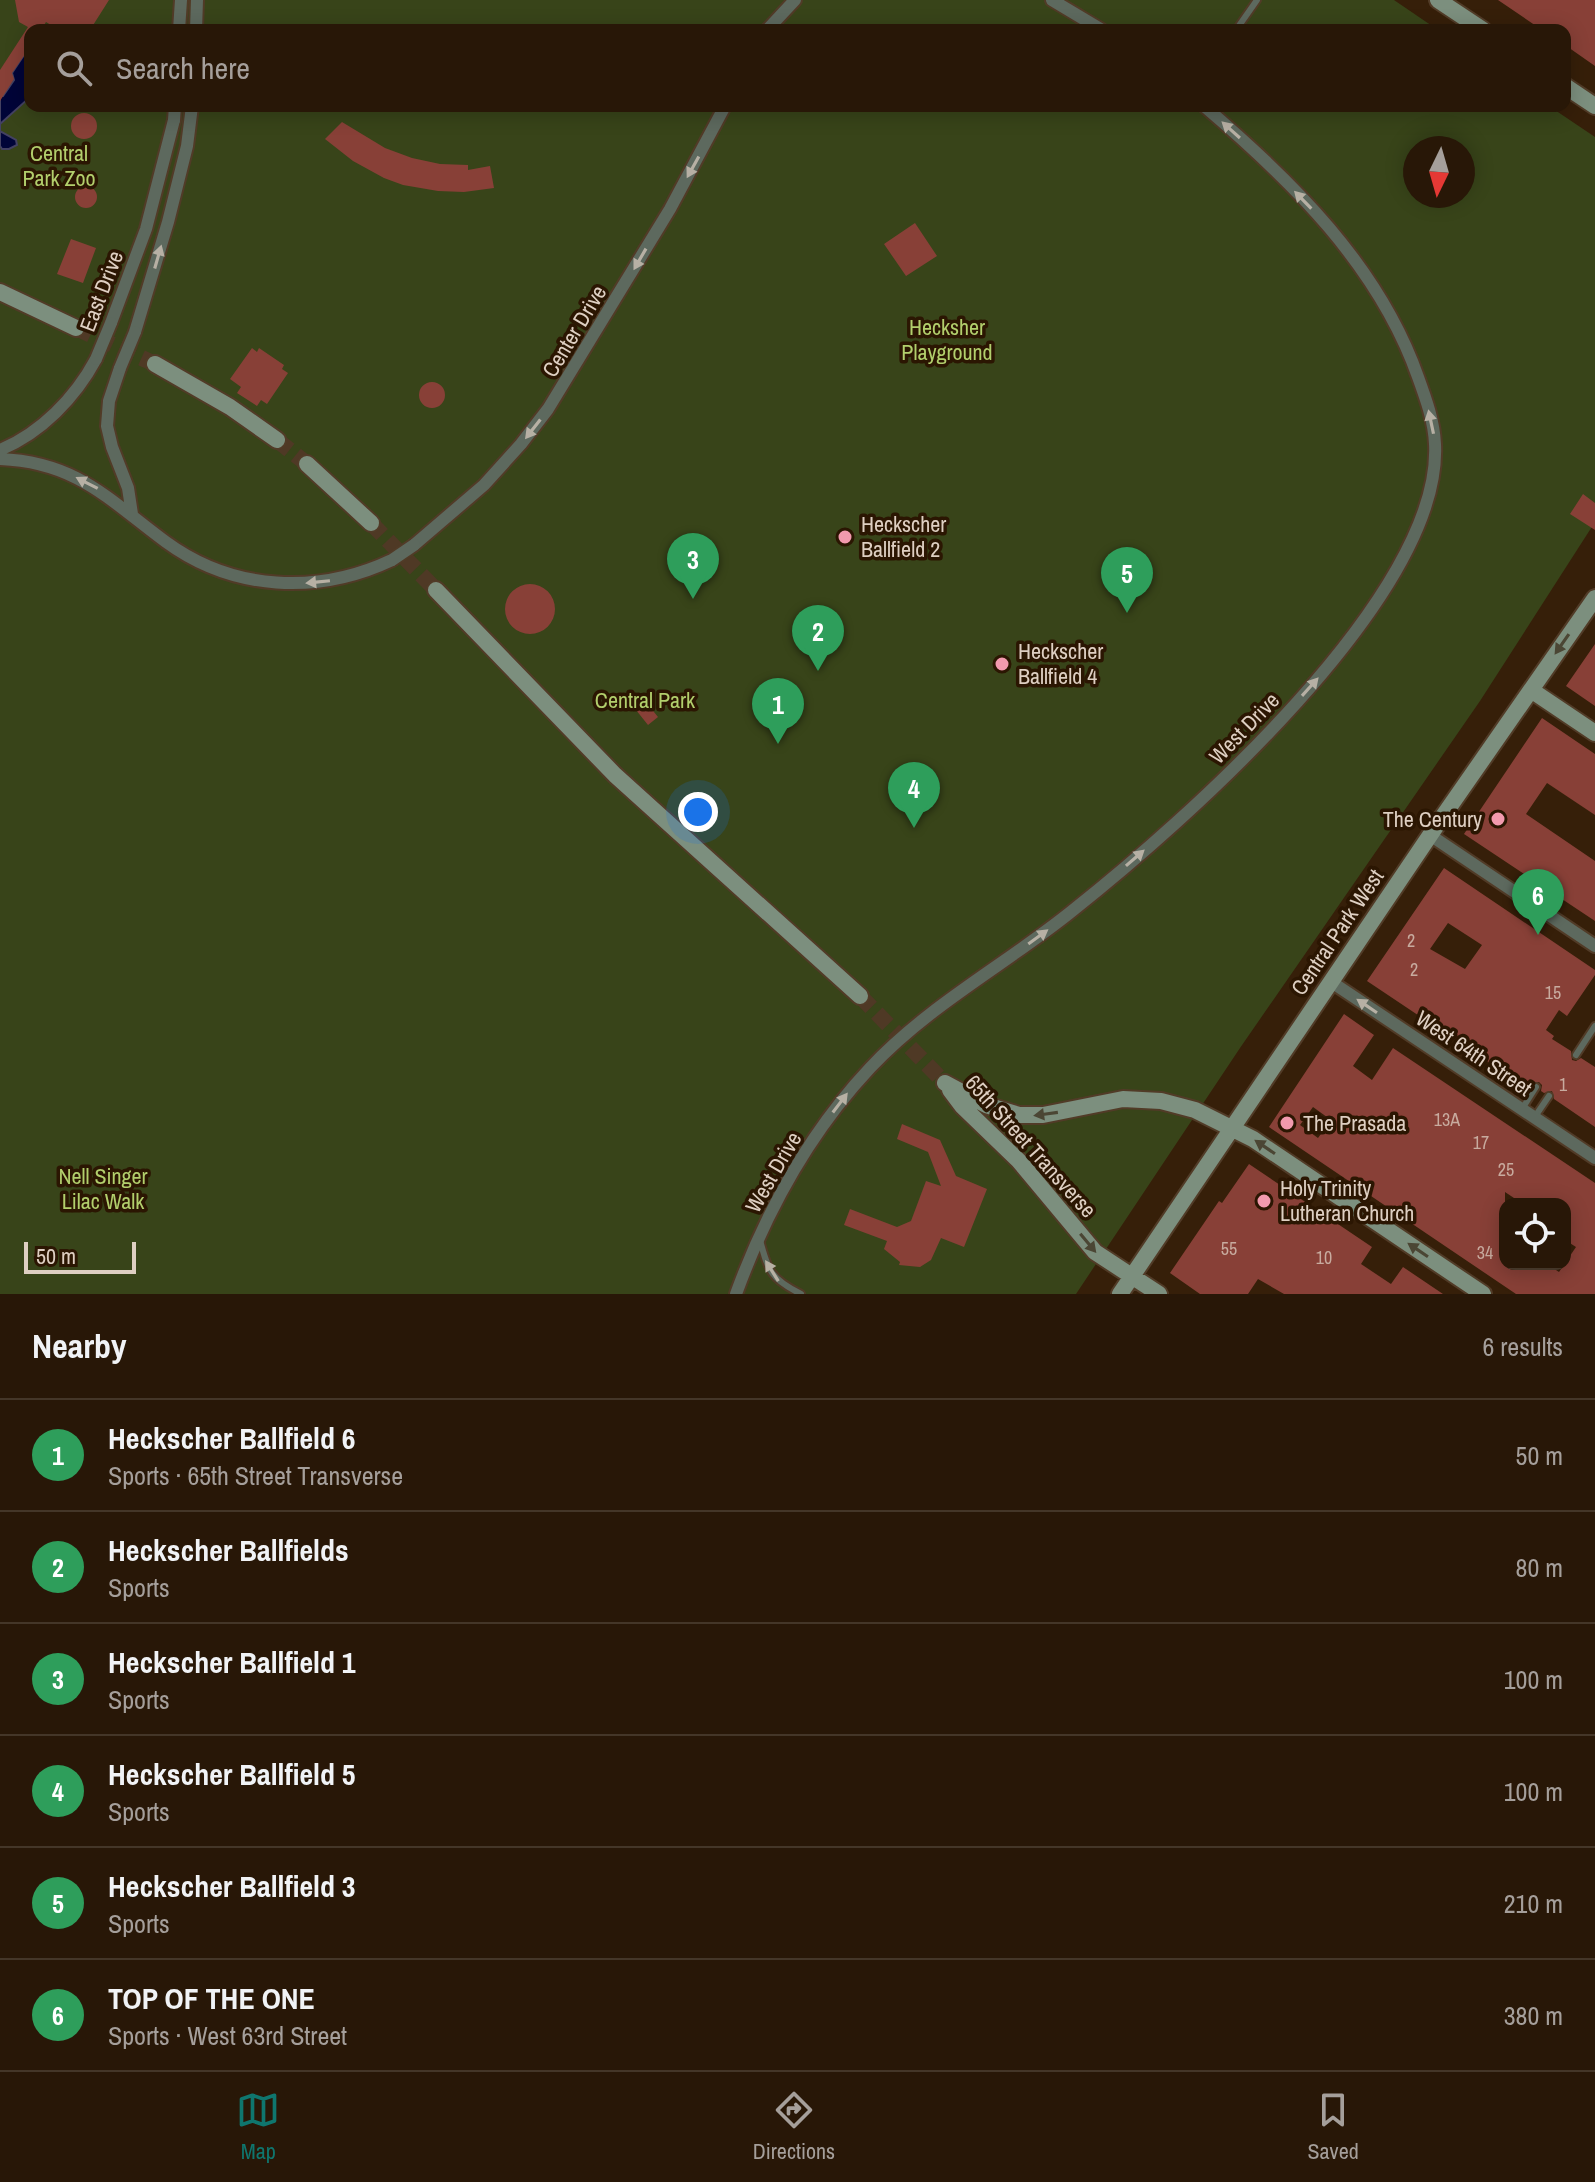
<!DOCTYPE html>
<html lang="en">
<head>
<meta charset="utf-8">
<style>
  :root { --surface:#281707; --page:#342415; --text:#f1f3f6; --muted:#a59f9b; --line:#443628; --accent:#0f766e }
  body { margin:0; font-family:"Archivo Narrow",sans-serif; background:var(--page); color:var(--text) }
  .controls { position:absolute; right:24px; bottom:24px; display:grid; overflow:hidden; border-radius:16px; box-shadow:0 4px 20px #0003 }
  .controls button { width:72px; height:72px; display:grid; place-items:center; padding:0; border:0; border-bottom:2px solid var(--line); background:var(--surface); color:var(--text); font:40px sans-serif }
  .compass { position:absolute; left:1403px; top:136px; width:72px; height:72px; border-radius:50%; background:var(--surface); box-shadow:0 4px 20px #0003; rotate:185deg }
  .scale { position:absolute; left:24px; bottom:20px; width:112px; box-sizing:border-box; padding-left:8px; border:4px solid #decfc2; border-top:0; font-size:22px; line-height:28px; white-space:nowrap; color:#decfc2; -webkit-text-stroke:6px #2b1602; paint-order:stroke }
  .you { position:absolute; left:698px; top:812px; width:28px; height:28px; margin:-20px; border:6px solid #fff; border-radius:50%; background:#1a73e8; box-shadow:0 0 0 12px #1a73e833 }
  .badge { display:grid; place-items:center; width:52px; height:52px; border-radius:50%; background:var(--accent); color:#fff; font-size:26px; font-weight:700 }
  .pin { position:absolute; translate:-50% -66px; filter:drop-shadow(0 2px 4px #0008) }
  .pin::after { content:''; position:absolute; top:42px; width:28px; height:24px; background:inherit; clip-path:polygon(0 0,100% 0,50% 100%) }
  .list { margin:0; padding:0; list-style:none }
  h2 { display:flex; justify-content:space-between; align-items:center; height:104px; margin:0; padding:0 32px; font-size:34px }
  h2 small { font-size:26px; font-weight:400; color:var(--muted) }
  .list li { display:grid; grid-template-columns:52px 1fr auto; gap:24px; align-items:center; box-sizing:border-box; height:112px; padding:0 32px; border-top:2px solid var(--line) }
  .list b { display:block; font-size:30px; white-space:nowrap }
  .list p { margin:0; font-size:26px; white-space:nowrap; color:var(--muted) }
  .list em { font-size:26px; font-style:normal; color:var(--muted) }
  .icon { flex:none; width:44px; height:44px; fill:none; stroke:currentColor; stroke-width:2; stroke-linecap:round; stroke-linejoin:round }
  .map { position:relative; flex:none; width:1595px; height:1294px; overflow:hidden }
  .search { position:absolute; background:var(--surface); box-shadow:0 4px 20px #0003; left:24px; right:24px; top:24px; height:88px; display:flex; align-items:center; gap:20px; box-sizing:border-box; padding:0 28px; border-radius:16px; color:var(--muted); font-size:30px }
  .sheet { height:776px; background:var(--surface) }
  nav { display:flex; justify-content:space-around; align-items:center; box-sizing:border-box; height:112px; border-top:2px solid var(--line); background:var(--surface); font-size:22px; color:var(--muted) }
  nav a { display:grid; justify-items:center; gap:4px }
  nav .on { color:var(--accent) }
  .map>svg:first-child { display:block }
</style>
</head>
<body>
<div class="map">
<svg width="1595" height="1294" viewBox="0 0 1595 1294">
  <rect width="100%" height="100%" fill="#361f09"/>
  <path fill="#384419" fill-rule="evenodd" d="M0,0H1394L1438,30H30V106H1549L1595,137V522L1480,701L1240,1048L1076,1294H0ZM1415,148H1463V196H1415Z"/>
  <path fill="#000438" stroke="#434161" stroke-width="2" d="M30,54C30,71 25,82 28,99L0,124V131L16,140L17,145L9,149H2L0,146V96H3L14,80L12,73L24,55Z"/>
  <path fill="#884037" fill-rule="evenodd" d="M15,0H109L90,30H59L46,22L41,30L30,28V47L12,73L14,79L0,101V70L28,27L19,22Z
    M1498,0H1595V66L1565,45V30H1542Z
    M71 126a13 13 0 1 1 26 0a13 13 0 1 1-26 0Z
    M342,122L385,148L412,158L440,164L468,165V170L490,166L494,188L464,192L438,191L403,185L384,178L353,161L325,139Z
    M75 197a11 11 0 1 1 22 0a11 11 0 1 1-22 0Z
    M915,223L937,256L906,276L884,244Z
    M71,239L96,248L83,283L57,274Z
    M252,348L257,352L259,348L284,365L282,369L288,373L267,404L261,400L257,406L237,393L241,387L230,379Z
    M419 395a13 13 0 1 1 26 0a13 13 0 1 1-26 0Z
    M1583,494L1595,503V530L1570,514Z
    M505 609a25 25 0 1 1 50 0a25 25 0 1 1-50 0Z
    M1595,644V706L1566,686Z
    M642,697L658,717L648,725L632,705Z
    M1542,718L1595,754V815L1547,783L1526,814L1595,861V921L1464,834Z
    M1444,868L1595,970V975L1567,1016L1559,1010L1546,1030L1554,1036L1552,1039L1571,1051L1572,1060L1576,1061L1581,1058L1595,1067V1127L1554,1099L1552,1091L1544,1093L1541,1091L1542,1085L1539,1082L1531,1084L1524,1080L1521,1084L1367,981ZM1448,923L1482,945L1465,969L1430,949Z
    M1344,1014L1374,1035L1353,1066L1372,1080L1393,1048L1595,1183V1294H1516L1269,1127ZM1313,1107L1331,1120L1318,1138L1300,1125ZM1505,1192L1523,1204H1565V1240L1576,1247L1559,1272L1547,1264H1505Z
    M902,1124L940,1140L956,1176L987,1189L964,1247L941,1238L931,1260L920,1267L899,1265L900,1262L884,1249L887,1241L844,1225L850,1209L897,1227L911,1221L926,1181L941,1186L928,1152L897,1139Z
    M1249,1164L1372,1247L1361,1264L1391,1284L1403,1267L1443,1294H1284L1258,1279L1248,1294H1200L1170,1273L1219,1201L1222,1203Z"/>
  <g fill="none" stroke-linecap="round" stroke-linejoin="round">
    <path stroke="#4f3925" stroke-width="16" stroke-dasharray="16 8" stroke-linecap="butt" d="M76,328L155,364
      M277,440L307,464
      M371,523L436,590
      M860,996L945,1083"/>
    <defs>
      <path id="lane" d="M1236,30L1257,0
        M1576,1055L1595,1026
        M1522,1109L1536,1087
        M1534,1118L1549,1096
        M760,1240C768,1271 771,1279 801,1294"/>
      <path id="street" d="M1052,0L1102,30
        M179,30L181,0
        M196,30L197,0
        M767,30L795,0
        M111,323L146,229L174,120
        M135,332L168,222L187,146L192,106
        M120,368L109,401L107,426L112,447L128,488L132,514
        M0,450C41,433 75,398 96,359
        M0,459C77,462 109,500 166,542C233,591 318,595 392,560
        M414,545L484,485L521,444L548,409L670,209L725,106
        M1430,835L1595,946
        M1330,981L1595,1158
        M736,1294C766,1212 810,1132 870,1068C929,1005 1005,965 1072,911C1182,824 1443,595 1435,444C1434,421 1426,399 1418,377C1379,266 1292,181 1204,106"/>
      <path id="secondary" d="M1438,0L1483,30
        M1565,86L1595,106
        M0,292L76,328
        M155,364L230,407L277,440
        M307,464L371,523
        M436,590L615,775L860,996
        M1531,690L1595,733
        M945,1083L986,1105L1019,1115H1043L1123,1099L1161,1101L1195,1110L1253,1139L1483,1294
        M950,1090L962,1106L1019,1161L1095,1252L1159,1294
        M1120,1294L1439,822L1595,598"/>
    </defs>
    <use href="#lane" stroke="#513b27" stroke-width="10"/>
    <use href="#street" stroke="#513b27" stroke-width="16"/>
    <use href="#secondary" stroke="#513b27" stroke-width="20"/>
    <use href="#lane" stroke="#5d695e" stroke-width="6"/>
    <use href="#street" stroke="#5d695e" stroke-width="12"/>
    <use href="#secondary" stroke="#7c8f7e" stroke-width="16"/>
    <defs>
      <path id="street-bridge" d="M174,120L175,106
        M96,359L111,323
        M120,368L135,332
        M392,560L414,545"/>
    </defs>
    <use href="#street-bridge" stroke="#513b27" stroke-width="16" stroke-linecap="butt"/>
    <use href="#street-bridge" stroke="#5d695e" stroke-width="12"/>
  </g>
  <defs><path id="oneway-solid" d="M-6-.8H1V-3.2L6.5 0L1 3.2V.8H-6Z" transform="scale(2)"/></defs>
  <g fill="#b7b0a4">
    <use href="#oneway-solid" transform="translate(1231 130) rotate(-138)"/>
    <use href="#oneway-solid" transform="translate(693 167) rotate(119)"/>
    <use href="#oneway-solid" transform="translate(1303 200) rotate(-134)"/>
    <use href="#oneway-solid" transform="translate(158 257) rotate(-74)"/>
    <use href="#oneway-solid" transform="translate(640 259) rotate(120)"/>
    <use href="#oneway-solid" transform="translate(1431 422) rotate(-102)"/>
    <use href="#oneway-solid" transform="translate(533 429) rotate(128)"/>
    <use href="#oneway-solid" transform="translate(87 483) rotate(-153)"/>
    <use href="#oneway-solid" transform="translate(318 582) rotate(174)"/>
    <use href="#oneway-solid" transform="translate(1310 687) rotate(-48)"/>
    <use href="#oneway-solid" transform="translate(1135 858) rotate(-41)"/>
    <use href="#oneway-solid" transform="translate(1038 937) rotate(-36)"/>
    <use href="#oneway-solid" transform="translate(1367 1006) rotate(-146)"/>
    <use href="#oneway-solid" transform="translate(840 1103) rotate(-53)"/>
    <use href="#oneway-solid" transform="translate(772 1271) rotate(-122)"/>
  </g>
  <g fill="#4b4634">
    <use href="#oneway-solid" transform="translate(1562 644) rotate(125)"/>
    <use href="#oneway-solid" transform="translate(1046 1114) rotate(172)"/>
    <use href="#oneway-solid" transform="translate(1265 1147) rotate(-146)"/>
    <use href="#oneway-solid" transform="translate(1088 1243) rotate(50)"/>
    <use href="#oneway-solid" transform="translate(1418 1250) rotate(-146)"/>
  </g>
  <g fill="#f29aae" stroke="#2b1602" stroke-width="3">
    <circle cx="845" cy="537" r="8"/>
    <circle cx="1002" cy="664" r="8"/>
    <circle cx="1498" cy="819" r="8"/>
    <circle cx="1287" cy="1123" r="8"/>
    <circle cx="1264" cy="1201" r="8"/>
  </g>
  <g text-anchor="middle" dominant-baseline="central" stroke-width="7" stroke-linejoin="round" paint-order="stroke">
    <g font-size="18" fill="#c8ab9f">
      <text x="1411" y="940">2</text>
      <text x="1414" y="969">2</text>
      <text x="1553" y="992">15</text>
      <text x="1563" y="1084">1</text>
      <text x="1447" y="1119">13A</text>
      <text x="1481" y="1142">17</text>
      <text x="1506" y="1169">25</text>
      <text x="1229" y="1248">55</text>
      <text x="1485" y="1252">34</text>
      <text x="1324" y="1257">10</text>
    </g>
    <g font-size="22" fill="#b2cf6c" stroke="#2b1602">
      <text x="59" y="153">Central<tspan x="59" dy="25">Park Zoo</tspan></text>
      <text x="947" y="327">Hecksher<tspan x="947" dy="25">Playground</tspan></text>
      <text x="645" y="700">Central Park</text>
      <text x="103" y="1176">Nell Singer<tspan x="103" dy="25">Lilac Walk</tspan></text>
    </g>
    <g font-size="22" fill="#decfc2" stroke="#2b1602">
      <text transform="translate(101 291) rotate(-69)">East Drive</text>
      <text transform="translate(574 331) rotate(-59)">Center Drive</text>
      <text transform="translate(1244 728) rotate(-46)">West Drive</text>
      <text transform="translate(1337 932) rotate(-56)">Central Park West</text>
      <text transform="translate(1474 1053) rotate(34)">West 64th Street</text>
      <text transform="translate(1031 1146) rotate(48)">65th Street Transverse</text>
      <text transform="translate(773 1172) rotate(-60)">West Drive</text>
    </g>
    <g font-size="22" fill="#decfc2" stroke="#2b1602" text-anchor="start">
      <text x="861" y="524">Heckscher<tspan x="861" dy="25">Ballfield 2</tspan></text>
      <text x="1018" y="651">Heckscher<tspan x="1018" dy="25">Ballfield 4</tspan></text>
      <text x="1482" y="819" text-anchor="end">The Century</text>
      <text x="1303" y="1123">The Prasada</text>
      <text x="1280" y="1188">Holy Trinity<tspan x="1280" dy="25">Lutheran Church</tspan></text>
    </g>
  </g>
</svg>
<div class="controls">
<button><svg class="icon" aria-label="locate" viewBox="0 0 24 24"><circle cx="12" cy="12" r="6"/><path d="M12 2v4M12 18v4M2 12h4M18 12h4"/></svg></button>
</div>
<svg class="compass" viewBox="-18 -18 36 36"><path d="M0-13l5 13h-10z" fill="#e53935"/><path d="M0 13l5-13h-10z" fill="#a59f9b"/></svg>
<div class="scale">50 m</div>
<div class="you"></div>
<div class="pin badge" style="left:778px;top:744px;background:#2e9e5b">1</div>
<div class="pin badge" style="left:818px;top:671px;background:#2e9e5b">2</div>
<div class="pin badge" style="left:693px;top:599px;background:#2e9e5b">3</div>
<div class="pin badge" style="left:914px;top:828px;background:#2e9e5b">4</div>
<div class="pin badge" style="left:1127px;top:613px;background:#2e9e5b">5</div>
<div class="pin badge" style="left:1538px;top:935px;background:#2e9e5b">6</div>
<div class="search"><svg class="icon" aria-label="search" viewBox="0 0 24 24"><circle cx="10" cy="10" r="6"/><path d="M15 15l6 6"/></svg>Search here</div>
</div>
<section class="sheet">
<h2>Nearby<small>6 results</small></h2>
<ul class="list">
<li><span class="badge" style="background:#2e9e5b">1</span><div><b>Heckscher Ballfield 6</b><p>Sports · 65th Street Transverse</p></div><em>50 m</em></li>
<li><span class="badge" style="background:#2e9e5b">2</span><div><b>Heckscher Ballfields</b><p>Sports</p></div><em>80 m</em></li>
<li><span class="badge" style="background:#2e9e5b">3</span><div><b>Heckscher Ballfield 1</b><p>Sports</p></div><em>100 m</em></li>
<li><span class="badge" style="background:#2e9e5b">4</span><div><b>Heckscher Ballfield 5</b><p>Sports</p></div><em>100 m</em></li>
<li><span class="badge" style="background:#2e9e5b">5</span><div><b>Heckscher Ballfield 3</b><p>Sports</p></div><em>210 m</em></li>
<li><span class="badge" style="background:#2e9e5b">6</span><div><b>TOP OF THE ONE</b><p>Sports · West 63rd Street</p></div><em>380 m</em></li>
</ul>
</section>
<nav>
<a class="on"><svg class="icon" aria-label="map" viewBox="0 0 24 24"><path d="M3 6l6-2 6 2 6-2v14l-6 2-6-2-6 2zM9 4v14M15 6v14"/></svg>Map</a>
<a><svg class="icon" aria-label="directions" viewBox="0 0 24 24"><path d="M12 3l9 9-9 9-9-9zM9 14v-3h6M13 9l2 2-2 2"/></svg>Directions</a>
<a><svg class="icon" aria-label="saved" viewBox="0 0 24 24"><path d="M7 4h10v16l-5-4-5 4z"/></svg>Saved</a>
</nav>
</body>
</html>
